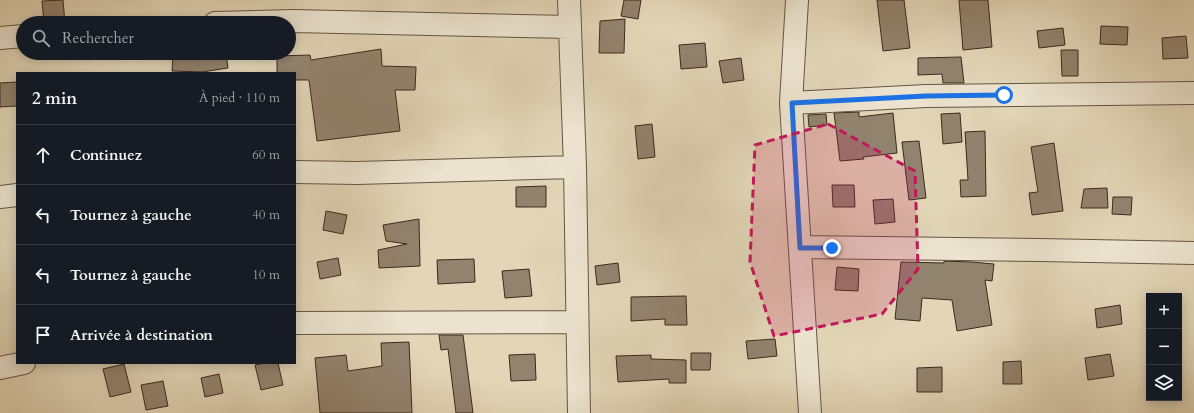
<!DOCTYPE html>
<html lang="fr">
<head>
<meta charset="utf-8">
<style>
  :root { --surface:#171b24; --page:#20242c; --text:#f1f3f6; --muted:#9ea1a6; --line:#363941 }
  body { margin:0; font-family:Cardo,serif; background:var(--page); color:var(--text) }
  .controls { position:absolute; right:12px; bottom:12px; display:grid; overflow:hidden; border-radius:0px; box-shadow:0 2px 10px #0003 }
  .controls button { width:36px; height:36px; display:grid; place-items:center; padding:0; border:0; border-bottom:1px solid var(--line); background:var(--surface); color:var(--text); font:20px sans-serif }
  .stop { position:absolute; width:12px; height:12px; margin:-9px; border:3px solid #1a73e8; border-radius:50%; background:#fff }
  .stop.end { background:#1a73e8; border-color:#fff; box-shadow:0 1px 4px #0008 }
  .list { margin:0; padding:0; list-style:none }
  h2 { display:flex; justify-content:space-between; align-items:center; height:52px; margin:0; padding:0 16px; font-size:17px }
  h2 small { font-size:13px; font-weight:400; color:var(--muted) }
  .list li { display:grid; grid-template-columns:26px 1fr auto; gap:12px; align-items:center; box-sizing:border-box; height:60px; padding:0 16px; border-top:1px solid var(--line) }
  .list b { display:block; font-size:15px; white-space:nowrap }
  .list em { font-size:13px; font-style:normal; color:var(--muted) }
  .icon { flex:none; width:22px; height:22px; fill:none; stroke:currentColor; stroke-width:2; stroke-linecap:round; stroke-linejoin:round }
  .map { position:relative; flex:none; width:1194px; height:413px; overflow:hidden }
  .search { position:absolute; background:var(--surface); box-shadow:0 2px 10px #0003; left:16px; top:16px; width:280px; height:44px; display:flex; align-items:center; gap:10px; box-sizing:border-box; padding:0 14px; border-radius:22px; color:var(--muted); font-size:15px }
  .panel { position:absolute; background:var(--surface); box-shadow:0 2px 10px #0003; left:16px; top:72px; width:280px; height:292px; border-radius:0px }
  .map>svg:first-child { display:block }
</style>
</head>
<body>
<div class="map">
<svg width="1194" height="413" viewBox="0 0 1194 413">
  <rect width="100%" height="100%" fill="#e2d6b7"/>
  <filter id="stains"><feTurbulence type="fractalNoise" baseFrequency=".005" numOctaves="4"/><feColorMatrix values="0 0 0 0 .2 0 0 0 0 .09 0 0 0 0 .02 0 0 0 .5 -.17"/></filter>
  <radialGradient id="worn" r=".72"><stop offset=".6" stop-color="#630" stop-opacity="0"/><stop offset="1" stop-color="#630" stop-opacity=".3"/></radialGradient>
  <path fill="#92836e" stroke="#3b2a1e" d="M63,0L65,23H44L42,1Z
    M624,0H641L638,19L621,16Z
    M877,0H904L910,48L883,51Z
    M959,0H988L992,47L963,50Z
    M625,19L624,53H599L600,21Z
    M1101,26L1128,27L1127,45L1100,44Z
    M1063,28L1065,45L1039,48L1037,31Z
    M1186,36L1188,58L1163,59L1162,38Z
    M705,43L707,67L681,69L679,45Z
    M381,49L382,66L416,67L415,90H395L400,131L317,141L309,80H295V73H277V56L310,55L311,60Z
    M1061,50H1078V76H1062Z
    M173,53H226L228,68L202,72L172,71Z
    M961,57L964,83H943L942,74L918,75V58Z
    M741,58L744,80L723,83L719,61Z
    M17,82V106L0,107V83Z
    M859,112V117L893,113L897,153L863,157L864,159L840,161L834,113Z
    M960,113L962,142L943,144L941,114Z
    M826,114L827,125L809,127L808,115Z
    M652,124L655,157L638,159L635,126Z
    M985,131L986,196L961,197L960,180H968L965,132Z
    M919,141L926,198L909,200L902,142Z
    M1054,143L1063,211L1032,215L1029,193L1038,192L1031,147Z
    M832,185H854L855,207H833Z
    M546,186V207H516V187Z
    M1107,188L1108,208H1081L1084,189Z
    M1113,197H1132L1131,215L1112,214Z
    M893,199L895,222L875,224L873,200Z
    M326,211L347,215L343,234L323,230Z
    M419,219L420,266L379,268L378,250L407,244L386,241L383,225Z
    M338,258L341,275L320,279L317,262Z
    M474,259L475,282L438,284L437,260Z
    M944,261L972,262L994,264L992,281L985,280L992,325L957,331L952,300L922,298L920,321L895,319L901,262L944,263Z
    M618,263L620,282L597,285L595,266Z
    M837,267L859,269L858,291L835,290Z
    M529,269L532,296L505,298L502,271Z
    M686,296L687,325H665V319L631,321V297Z
    M1120,305L1122,324L1097,328L1095,309Z
    M439,335H463L473,413H456L448,349L441,350Z
    M775,339L777,356L748,359L746,341Z
    M409,342L412,413H320L315,358L346,355L348,371L382,366L381,343Z
    M691,353H711L710,370H691Z
    M535,354L536,380L511,381L509,355Z
    M1110,354L1114,376L1088,380L1085,358Z
    M651,355V359L686,360V383H669V379L618,382L616,356Z
    M1021,361L1022,384H1003V362Z
    M265,363H278L283,385L261,390L255,365Z
    M124,364L131,392L110,397L103,369Z
    M942,367V392H917V368Z
    M219,374L223,393L205,397L201,378Z
    M163,381L168,406L146,410L141,385Z"/>
  <g fill="none" stroke-linecap="round" stroke-linejoin="round">
    <defs>
      <path id="minor" d="M569,0L575,167L579,413
        M797,0L791,103L810,413
        M215,23L293,21L570,27
        M0,38L23,36
        M791,103L926,96L1194,93
        M295,172L357,173L575,167
        M0,197L17,195
        M800,247L1040,250L1194,253
        M295,323L577,322
        M0,368L24,363"/>
    </defs>
    <use href="#minor" stroke="#655544" stroke-width="24"/>
    <use href="#minor" stroke="#ece4d0" stroke-width="22"/>
  </g>
  <g fill="none" stroke-linecap="round" stroke-linejoin="round">
    <path stroke="#1a73e8" stroke-width="5" d="M832,248H800L792,103L926,96L1004,95"/>
  </g>
  <path fill="#c2185b" fill-opacity="0.2" stroke="#c2185b" stroke-width="3" stroke-dasharray="8 5" stroke-linejoin="round" d="M828,124L915,171L918,269L882,314L774,336L750,262L755,145Z"/>
  <rect width="100%" height="100%" filter="url(#stains)"/>
  <rect width="100%" height="100%" fill="url(#worn)"/>
</svg>
<div class="controls">
<button>+</button>
<button>−</button>
<button><svg class="icon" aria-label="layers" viewBox="0 0 24 24"><path d="M12 4l9 5-9 5-9-5zM3 14l9 5 9-5"/></svg></button>
</div>
<div class="stop" style="left:1004px;top:95px"></div>
<div class="stop end" style="left:832px;top:248px"></div>
<div class="search"><svg class="icon" aria-label="search" viewBox="0 0 24 24"><circle cx="10" cy="10" r="6"/><path d="M15 15l6 6"/></svg>Rechercher</div>
<section class="panel">
<h2>2 min<small>À pied · 110 m</small></h2>
<ul class="list">
<li><svg class="icon" aria-label="ahead" viewBox="0 0 24 24"><path d="M12 20V5M6 11l6-6 6 6"/></svg><div><b>Continuez</b></div><em>60 m</em></li>
<li><svg class="icon" aria-label="left" viewBox="0 0 24 24"><path d="M17 20v-9H6M10 6l-5 5 5 5"/></svg><div><b>Tournez à gauche</b></div><em>40 m</em></li>
<li><svg class="icon" aria-label="left" viewBox="0 0 24 24"><path d="M17 20v-9H6M10 6l-5 5 5 5"/></svg><div><b>Tournez à gauche</b></div><em>10 m</em></li>
<li><svg class="icon" aria-label="arrive" viewBox="0 0 24 24"><path d="M6 21V4h12l-3 4 3 4H6"/></svg><div><b>Arrivée à destination</b></div></li>
</ul>
</section>
</div>
</body>
</html>
